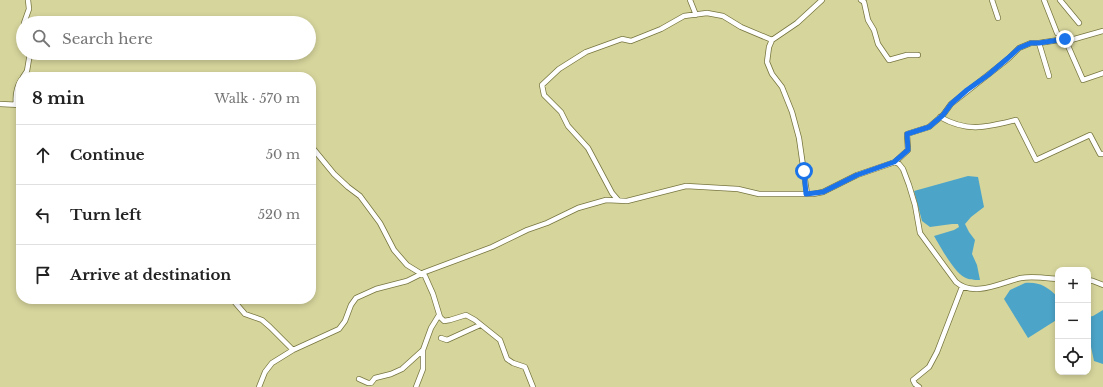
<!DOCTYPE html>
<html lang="en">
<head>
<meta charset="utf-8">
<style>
  :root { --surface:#fff; --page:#f2f2f2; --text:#222; --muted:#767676; --line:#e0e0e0 }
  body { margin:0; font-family:"Libre Baskerville",serif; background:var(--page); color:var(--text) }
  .controls { position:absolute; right:12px; bottom:12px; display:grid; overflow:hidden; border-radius:8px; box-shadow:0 2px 6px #0003 }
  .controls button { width:36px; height:36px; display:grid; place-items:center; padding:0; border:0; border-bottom:1px solid var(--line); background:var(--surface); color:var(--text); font:20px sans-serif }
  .stop { position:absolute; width:12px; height:12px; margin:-9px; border:3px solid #1a73e8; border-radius:50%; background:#fff }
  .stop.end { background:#1a73e8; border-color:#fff; box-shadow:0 1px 4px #0008 }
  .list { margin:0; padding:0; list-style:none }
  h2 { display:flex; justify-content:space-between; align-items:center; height:52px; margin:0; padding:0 16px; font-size:17px }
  h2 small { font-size:13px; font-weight:400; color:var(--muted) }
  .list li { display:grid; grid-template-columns:26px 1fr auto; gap:12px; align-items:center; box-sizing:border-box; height:60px; padding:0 16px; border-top:1px solid var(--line) }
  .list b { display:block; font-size:15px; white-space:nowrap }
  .list em { font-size:13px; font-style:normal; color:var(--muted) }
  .icon { flex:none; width:22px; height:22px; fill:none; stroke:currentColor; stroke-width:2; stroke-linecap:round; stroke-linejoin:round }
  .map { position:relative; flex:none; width:1103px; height:387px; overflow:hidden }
  .search { position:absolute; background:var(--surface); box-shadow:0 2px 6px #0003; left:16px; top:16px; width:300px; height:44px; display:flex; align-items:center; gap:10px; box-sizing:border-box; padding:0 14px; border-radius:22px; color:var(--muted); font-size:15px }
  .panel { position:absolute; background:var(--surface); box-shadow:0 2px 6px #0003; left:16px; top:72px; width:300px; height:232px; border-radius:16px }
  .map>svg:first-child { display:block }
</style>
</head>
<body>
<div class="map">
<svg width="1103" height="387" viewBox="0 0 1103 387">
  <rect width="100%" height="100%" fill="#d6d59c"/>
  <path fill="#4ca5c9" d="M968,176L978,177L984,207L971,217L965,224L969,232L975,240L972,254L977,265L980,280C974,280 969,280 964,277C954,272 940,246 934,236L954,230L959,227L958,224H952L930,227L922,221L914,191Z
    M1025,283C1041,282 1047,287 1058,297V319L1028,338L1004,299L1010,290Z
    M1103,310V364L1094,361L1091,347L1088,345V317L1093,316Z"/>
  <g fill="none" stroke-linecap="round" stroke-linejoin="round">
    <defs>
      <path id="street" d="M690,0L696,15
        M861,0L864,2L868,20L874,30L878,44L889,60L907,55H918
        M992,0L998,18
        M1044,0L1057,33
        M1060,0L1079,23
        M24,23L29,9L28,0
        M1065,39L1071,40L1103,31
        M1039,43L1065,39L1083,80L1103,73
        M23,77L27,71L30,53
        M0,104L21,105
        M16,104C15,95 16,88 21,80
        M940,117C968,133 987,127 1016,120L1036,160L1090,135L1100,154H1103
        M311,146L334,174L348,187L360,196L380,223L394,250L407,265L425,276L433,294L440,317L444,321L450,320L466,315L475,320L500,340L507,359L513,363L525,367L533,387
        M895,162L908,150L907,134L929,127L943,115L951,104L1008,59L1019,48L1031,43H1039L1049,76
        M807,194L799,138L792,112L782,87L772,74L767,62L769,47L772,40L797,23L822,0
        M618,200L612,193L588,148L568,126L561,112L544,95L542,85L559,69L586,52L622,39L631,41L661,29L684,16L707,13L723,16L741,27L772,40
        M1088,280L1093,281L1103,285
        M232,299L245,314L262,320L270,327L293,350
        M441,338L447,340L480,325
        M359,379L368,383H371L375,378L391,374L402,369L423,350L431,328L439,315
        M259,387L265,372L272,363L293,350L339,329L345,321L351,305L356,298L376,289L407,281L425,272L492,247L527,230L547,223L578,208L606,200L627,201L686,186L738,189L759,194H813L823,192L857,175L895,162L899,164L903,169L909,185L915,205L920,233L956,282C974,298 1002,282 1021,278C1032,276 1046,278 1058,279
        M416,387L423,369V350
        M919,387L915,384L913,380L929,367L937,352L962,287"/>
    </defs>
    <use href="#street" stroke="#77753f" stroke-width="6"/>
    <use href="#street" stroke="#fff" stroke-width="4.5"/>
  </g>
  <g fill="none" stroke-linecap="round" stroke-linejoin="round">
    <path stroke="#1a73e8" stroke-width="5" d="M804,171L806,194L823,192L857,175L894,162L908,150L907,134L929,127L943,115L951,104L967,90L988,75L1008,58L1019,48L1031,43H1039L1065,39"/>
  </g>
</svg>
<div class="controls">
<button>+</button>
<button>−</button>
<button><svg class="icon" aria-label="locate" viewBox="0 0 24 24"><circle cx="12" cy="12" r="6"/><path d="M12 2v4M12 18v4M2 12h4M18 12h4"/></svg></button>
</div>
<div class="stop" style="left:804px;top:171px"></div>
<div class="stop end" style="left:1065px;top:39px"></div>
<div class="search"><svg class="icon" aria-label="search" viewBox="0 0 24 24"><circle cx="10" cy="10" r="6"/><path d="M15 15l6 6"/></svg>Search here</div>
<section class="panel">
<h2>8 min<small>Walk · 570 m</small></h2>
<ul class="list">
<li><svg class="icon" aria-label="ahead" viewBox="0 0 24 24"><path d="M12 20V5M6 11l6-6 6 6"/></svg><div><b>Continue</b></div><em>50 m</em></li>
<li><svg class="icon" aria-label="left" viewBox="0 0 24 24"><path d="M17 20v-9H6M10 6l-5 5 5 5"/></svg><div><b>Turn left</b></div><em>520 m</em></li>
<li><svg class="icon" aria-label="arrive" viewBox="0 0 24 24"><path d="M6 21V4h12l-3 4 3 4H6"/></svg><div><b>Arrive at destination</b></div></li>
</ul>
</section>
</div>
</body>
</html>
